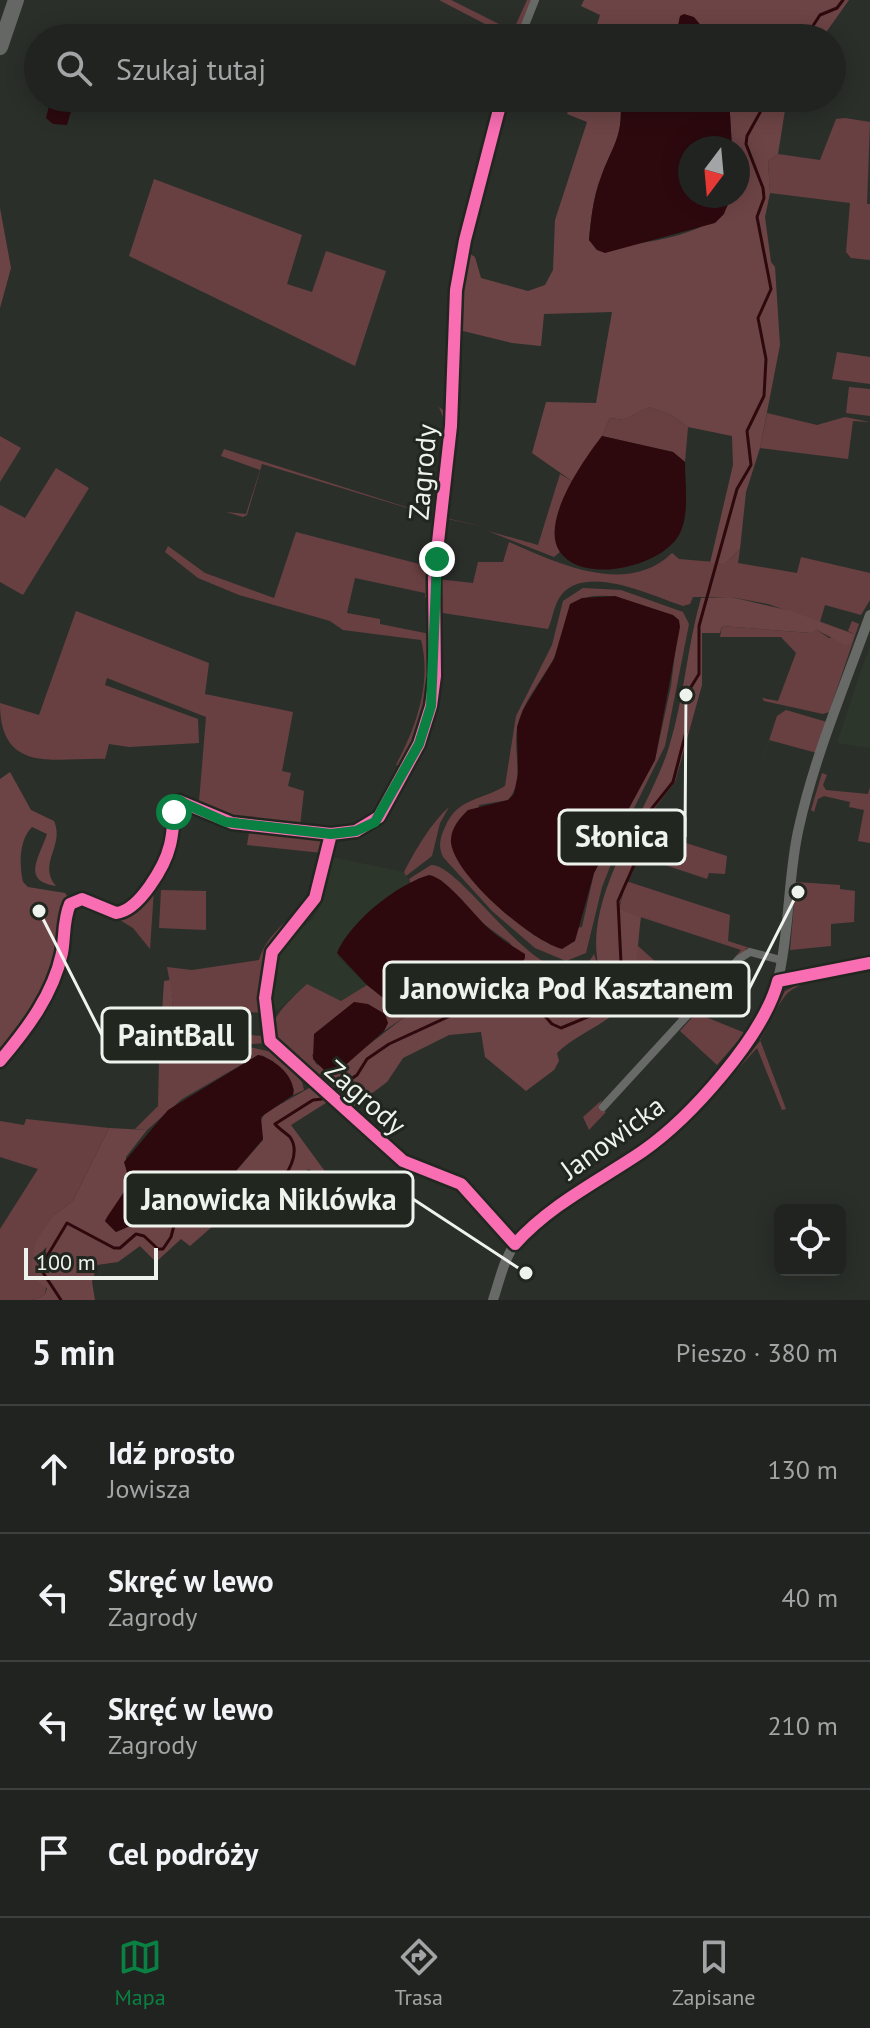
<!DOCTYPE html>
<html lang="pl">
<head>
<meta charset="utf-8">
<style>
  :root { --surface:#202320; --page:#282b29; --text:#f1f3f6; --muted:#a2a4a5; --line:#3d403e; --accent:#0b8043 }
  body { margin:0; font-family:"PT Sans",sans-serif; background:var(--page); color:var(--text) }
  .controls { position:absolute; right:24px; bottom:24px; display:grid; overflow:hidden; border-radius:12px; box-shadow:0 4px 20px #0003 }
  .controls button { width:72px; height:72px; display:grid; place-items:center; padding:0; border:0; border-bottom:2px solid var(--line); background:var(--surface); color:var(--text); font:40px sans-serif }
  .compass { position:absolute; left:678px; top:136px; width:72px; height:72px; border-radius:50%; background:var(--surface); box-shadow:0 4px 20px #0003; rotate:196deg }
  .scale { position:absolute; left:24px; bottom:20px; width:134px; box-sizing:border-box; padding-left:8px; border:4px solid #eff3ee; border-top:0; font-size:22px; line-height:28px; white-space:nowrap; color:#eff3ee; -webkit-text-stroke:6px #21261f; paint-order:stroke }
  .stop { position:absolute; width:24px; height:24px; margin:-18px; border:6px solid #0b8043; border-radius:50%; background:#fff }
  .stop.end { background:#0b8043; border-color:#fff; box-shadow:0 2px 8px #0008 }
  .list { margin:0; padding:0; list-style:none }
  h2 { display:flex; justify-content:space-between; align-items:center; height:104px; margin:0; padding:0 32px; font-size:34px }
  h2 small { font-size:26px; font-weight:400; color:var(--muted) }
  .list li { display:grid; grid-template-columns:52px 1fr auto; gap:24px; align-items:center; box-sizing:border-box; height:128px; padding:0 32px; border-top:2px solid var(--line) }
  .list b { display:block; font-size:30px; white-space:nowrap }
  .list p { margin:0; font-size:26px; white-space:nowrap; color:var(--muted) }
  .list em { font-size:26px; font-style:normal; color:var(--muted) }
  .icon { flex:none; width:44px; height:44px; fill:none; stroke:currentColor; stroke-width:2; stroke-linecap:round; stroke-linejoin:round }
  .map { position:relative; flex:none; width:870px; height:1300px; overflow:hidden }
  .search { position:absolute; background:var(--surface); box-shadow:0 4px 20px #0003; left:24px; right:24px; top:24px; height:88px; display:flex; align-items:center; gap:20px; box-sizing:border-box; padding:0 28px; border-radius:44px; color:var(--muted); font-size:30px }
  .sheet { height:616px; background:var(--surface) }
  nav { display:flex; justify-content:space-around; align-items:center; box-sizing:border-box; height:112px; border-top:2px solid var(--line); background:var(--surface); font-size:22px; color:var(--muted) }
  nav a { display:grid; justify-items:center; gap:4px }
  nav .on { color:var(--accent) }
  .map>svg:first-child { display:block }
</style>
</head>
<body>
<div class="map">
<svg width="870" height="1300" viewBox="0 0 870 1300">
  <rect width="100%" height="100%" fill="#2b2f2a"/>
  <path fill="#2d362b" d="M870,647V748L837,743L859,676Z
    M332,857L404,872L411,884L371,909L338,949V957L367,985L341,1001L307,984L277,1011L270,1001V987L276,955L289,938L313,919L320,907Z"/>
  <path fill="#694042" fill-rule="evenodd" d="M439,0H451L513,31L527,0H532L518,34L512,38Z
    M845,118L870,122L867,204H870V260L851,258L846,252L850,203L770,193L768,161L778,154L820,160L836,119Z
    M154,179L302,235L287,284L312,292L326,251L386,271L355,366L129,256Z
    M837,352L870,357V384L832,379Z
    M849,387L870,389V416L846,413Z
    M439,407L448,414L437,517L262,464L247,515L243,517L226,512L246,514L260,470L221,456L224,449L434,516L444,420Z
    M649,407L671,415L688,427L685,462L673,452L602,436L610,418L623,420Z
    M767,413L817,425L845,417L870,422L853,421L848,459L760,448Z
    M0,436L21,448L0,482Z
    M456,451L448,519L485,527L446,518Z
    M56,468L89,488L23,595L0,582V505L25,518Z
    M560,474L572,481C562,504 549,527 560,552L554,557L488,531L538,545Z
    M296,532L427,566L429,559H432L428,597L425,598V593L355,578L347,613L380,619V624L430,634C434,683 427,725 402,768L396,765C416,727 432,683 421,640L343,630L330,621L239,595L198,578L165,552L168,546L205,573L274,598Z
    M509,542C557,563 627,597 672,553L679,559L726,563L740,549L738,563L797,573L801,557L870,573V600L861,615L825,605L820,622L768,604L731,597H693L690,604L683,606C653,596 588,564 562,594C554,603 553,618 548,629L436,612L437,579L473,583L478,562H503Z
    M583,588L621,590L683,612L689,624L665,746L631,814L602,887L586,953L566,961L535,948L492,911L443,857C438,846 440,838 445,827C458,797 481,801 505,786L516,716L552,645L563,601ZM615,596L679,620L671,686L655,760L594,873L582,927L535,936L477,886L479,805L508,800C525,781 513,753 517,728C523,697 549,674 560,645C566,628 564,614 579,601C588,594 604,596 615,596Z
    M76,611L209,663L205,694L293,712L282,771L291,773L288,786L304,791L300,826L231,821L202,808L199,802L206,717L107,678L105,685L198,719L199,743L129,747L109,744L105,759C57,757 0,776 0,703L39,715Z
    M852,621L859,624L829,712L823,714L764,701L762,698L778,701L796,653L781,637H720L722,626L810,633L817,630L829,638L854,634L848,631Z
    M786,710L827,722L817,753L769,740L755,783L777,716Z
    M822,773L827,775L823,785L826,790L868,794L870,787V843L858,841L864,810L849,807L850,802L824,796L818,799L814,812L811,810Z
    M449,807L440,823L432,856L406,876L404,872C415,851 431,823 449,807Z
    M250,827L313,834L324,840L322,853L247,845Z
    M648,831L727,856L725,874L709,873L707,879L641,857Z
    M320,860V875L310,902L277,939L268,956L263,1013L249,1012L248,1035L263,1036L265,1043L241,1045L276,1053L302,1082L304,1090L293,1095L294,1089L264,1056L258,1055L182,1099L147,1130L135,1129L158,1106L159,1062L169,1054L173,999L167,967L192,970L259,960C273,917 313,918 317,861Z
    M431,865C464,862 555,1022 594,954L601,975C596,993 572,1022 551,1009C544,1005 540,996 533,991C525,985 514,984 505,978L516,970L515,951L510,943L485,925L441,880L419,878L411,884L409,879Z
    M626,881L730,915L728,941L772,955L745,948L748,951L730,963L741,950L619,910Z
    M796,882L840,885V889L855,891L854,922L831,924V946L790,950Z
    M150,887L154,889L150,949L133,928L110,914L119,916Z
    M161,890L206,891V930L159,928Z
    M637,945L697,999L679,1019L633,977Z
    M870,966V969C848,973 799,978 785,996C775,1009 768,1026 760,1040L786,1109L782,1110L757,1048L736,1071L760,1041L785,991L818,975Z
    M307,984L341,1001L367,985L406,1016L384,1031L388,1023L312,1055L316,1064L334,1072L318,1084C269,1036 250,1036 307,984Z
    M696,1013L745,1033L717,1065L680,1031Z
    M602,1100L599,1106L606,1112L589,1130L583,1117Z
    M26,1119L109,1128L73,1201L55,1214L45,1295L33,1300H0V1229L38,1169L0,1157V1121L24,1125Z"/>
  <path fill="#6d4446" d="M584,0H849L822,38H711L702,25L680,17L677,31L669,34L593,38L600,15L581,6Z
    M573,98H620C624,136 614,144 601,177C593,197 591,219 589,240L597,250C631,244 725,237 731,196H738V148H732L729,98H787L778,154L768,161L770,193L765,217L771,262L775,267L780,345L760,448L746,492L740,549L726,563H710L733,465L732,436L688,427L671,415L649,407L623,420L610,418L602,436L572,481L532,453L546,402L596,403L612,312L544,314L541,346L512,343L459,330L467,252L475,257L481,278L528,291L545,285L553,270L555,220L587,122L567,114Z
    M0,208L11,268L0,308Z
    M731,597L791,611L854,634L851,643L845,645L817,630L811,633L722,626L720,633H702V685L675,782L651,813L648,839L624,884L619,909L641,917C637,945 638,986 619,1009C607,1023 574,1036 557,1053L559,1061L554,1070L526,1091L485,1057L481,1032L449,1035L403,1058L387,1082L347,1112L318,1084L406,1016L429,1011L505,978C514,984 525,985 533,991C540,996 544,1005 551,1009C572,1023 596,993 601,975C577,903 648,815 669,747C684,699 687,647 701,598Z
    M10,772L31,810L54,821C65,846 37,864 56,886C21,881 39,858 47,834L32,827C19,840 19,864 23,882L28,887L65,893L70,900L60,953L40,1003L0,1058V779Z
    M170,980L173,999L169,1054L159,1062L164,981Z
    M311,1087L329,1101L291,1125L335,1185L340,1214L333,1213L324,1187L309,1169L280,1188L252,1226L222,1218L190,1246L181,1239L156,1262L140,1246L118,1262L97,1265L92,1282L95,1300H33L45,1295L47,1288L38,1282L31,1266L36,1241L55,1214L73,1201L109,1128L147,1130L126,1157L128,1189L105,1221L116,1232L142,1220L155,1222L164,1215L172,1195L193,1184L213,1189L223,1186L263,1140L260,1122L265,1113Z"/>
  <path fill="#2d090e" d="M684,14L694,17L711,38H627L630,34C645,32 664,38 677,31L680,16Z
    M51,98H75L67,125L53,124L46,118Z
    M620,98H729L732,148H690V196H731L724,214L715,223L605,253L597,250L589,240C591,219 593,198 601,177C613,144 624,136 620,98Z
    M602,436L673,452L685,462C685,485 690,515 679,535C661,567 583,585 560,552C539,523 584,459 602,436Z
    M615,596L673,615L679,620L680,627L655,760L594,873L575,941L562,949C531,941 455,876 451,843C450,829 459,819 468,810L508,800L514,794L518,774L517,727L523,710L554,659L570,604L582,598Z
    M429,875C445,877 473,913 485,925C497,937 512,946 525,954V958C512,981 432,1015 406,1016L367,985L337,953C350,922 397,884 429,875Z
    M354,1002L368,1004L385,1014L388,1023L384,1031L340,1070L325,1071L313,1059L314,1034Z
    M258,1055C274,1058 297,1078 293,1095L261,1117L263,1139L223,1186L213,1189L193,1184L172,1195L160,1220L142,1221L116,1232L105,1221L107,1217L130,1183L124,1162L168,1110Z"/>
  <g fill="none" stroke-linecap="round" stroke-linejoin="round">
    <path stroke="#2d090e" stroke-width="3" d="M805,38L820,15L837,8L843,0
      M331,1093L357,1075L367,1059L389,1044L478,1003L524,993L552,1024L561,1028L602,1011L609,1004L610,978L621,963L618,901L642,847L649,812L673,782L686,732V695L699,674V626L737,489L751,465L747,431L764,396L766,359L758,318L771,289L757,217L764,198L763,188L746,144L747,136L768,98
      M61,1300L40,1268L67,1223L114,1248H120L136,1234L144,1236L158,1249H163L171,1237L180,1203C206,1202 232,1223 250,1217C254,1204 242,1196 243,1183L251,1179L276,1185C288,1175 301,1153 290,1137C286,1133 279,1129 275,1124L313,1100L322,1099"/>
    <path stroke="#686a68" stroke-width="8" d="M520,38L535,0
      M331,834L315,898L272,952L265,998L270,1041L403,1161L461,1184L515,1244
      M778,981L870,963
      M0,1061C27,1029 53,995 62,953C65,937 63,920 70,904L82,899L116,913C139,911 165,866 170,845C174,829 172,816 179,801L232,823L331,834L356,831L379,817L419,744L431,706L435,676L434,578L451,426L456,290L465,240L502,98
      M603,1107L739,959L750,952L781,960"/>
    <path stroke="#686a68" stroke-width="10" d="M493,1300C499,1282 504,1259 515,1244C548,1198 608,1177 652,1144C692,1114 730,1069 758,1028C793,975 784,889 799,827C815,755 845,685 870,615"/>
    <path stroke="#656765" stroke-width="16" d="M0,47L16,0"/>
    <defs>
      <path id="cycleway" d="M331,834L315,898L272,952L265,998L270,1041L403,1161L461,1184L515,1244C551,1204 599,1181 643,1151C690,1118 763,1037 778,981L870,963
        M0,1061C27,1029 53,995 62,953C65,937 63,920 70,904L82,899L116,913C139,911 165,866 170,845C174,829 172,816 179,801L232,823L331,834L356,831L379,817L419,744L431,706L435,676L434,578L451,426L456,290L465,240L502,98"/>
    </defs>
    <use href="#cycleway" stroke="#21261f" stroke-width="17"/>
    <use href="#cycleway" stroke="#f96db3" stroke-width="12"/>
  </g>
  <g fill="none" stroke-linecap="round" stroke-linejoin="round">
    <path stroke="#0b8043" stroke-width="10" d="M174,812L179,801L226,822L331,834L356,831L375,822L419,744L431,706L437,559"/>
  </g>
  <g text-anchor="middle" dominant-baseline="central" stroke-width="6" stroke-linejoin="round" paint-order="stroke">
    <g font-size="28" fill="#eff3ee" stroke="#21261f">
      <text transform="translate(422 472) rotate(-85)">Zagrody</text>
      <text transform="translate(366 1097) rotate(41)">Zagrody</text>
      <text transform="translate(612 1137) rotate(-36)">Janowicka</text>
    </g>
  </g>
  <path fill="none" stroke="#eff3ee" stroke-width="3" d="M686 695L685 837M798 892L749 989M39 911L102 1035M526 1273L413 1199"/>
  <g fill="#eff3ee" stroke="#21261f" stroke-width="3">
    <circle cx="686" cy="695" r="8"/>
    <circle cx="798" cy="892" r="8"/>
    <circle cx="39" cy="911" r="8"/>
    <circle cx="526" cy="1273" r="8"/>
  </g>
  <g fill="#21261f" stroke="#eff3ee" stroke-width="3">
    <rect x="559" y="810" width="126" height="54" rx="8"/>
    <rect x="384" y="962" width="365" height="54" rx="8"/>
    <rect x="102" y="1008" width="148" height="54" rx="8"/>
    <rect x="125" y="1172" width="288" height="54" rx="8"/>
  </g>
  <g font-size="30" text-anchor="middle" font-weight="bold" fill="#eff3ee">
    <text x="622" y="847">Słonica</text>
    <text x="567" y="999">Janowicka Pod Kasztanem</text>
    <text x="176" y="1046">PaintBall</text>
    <text x="269" y="1210">Janowicka Niklówka</text>
  </g>
</svg>
<div class="controls">
<button><svg class="icon" aria-label="locate" viewBox="0 0 24 24"><circle cx="12" cy="12" r="6"/><path d="M12 2v4M12 18v4M2 12h4M18 12h4"/></svg></button>
</div>
<svg class="compass" viewBox="-18 -18 36 36"><path d="M0-13l5 13h-10z" fill="#e53935"/><path d="M0 13l5-13h-10z" fill="#a2a4a5"/></svg>
<div class="scale">100 m</div>
<div class="stop" style="left:174px;top:812px"></div>
<div class="stop end" style="left:437px;top:559px"></div>
<div class="search"><svg class="icon" aria-label="search" viewBox="0 0 24 24"><circle cx="10" cy="10" r="6"/><path d="M15 15l6 6"/></svg>Szukaj tutaj</div>
</div>
<section class="sheet">
<h2>5 min<small>Pieszo · 380 m</small></h2>
<ul class="list">
<li><svg class="icon" aria-label="ahead" viewBox="0 0 24 24"><path d="M12 20V5M6 11l6-6 6 6"/></svg><div><b>Idź prosto</b><p>Jowisza</p></div><em>130 m</em></li>
<li><svg class="icon" aria-label="left" viewBox="0 0 24 24"><path d="M17 20v-9H6M10 6l-5 5 5 5"/></svg><div><b>Skręć w lewo</b><p>Zagrody</p></div><em>40 m</em></li>
<li><svg class="icon" aria-label="left" viewBox="0 0 24 24"><path d="M17 20v-9H6M10 6l-5 5 5 5"/></svg><div><b>Skręć w lewo</b><p>Zagrody</p></div><em>210 m</em></li>
<li><svg class="icon" aria-label="arrive" viewBox="0 0 24 24"><path d="M6 21V4h12l-3 4 3 4H6"/></svg><div><b>Cel podróży</b></div></li>
</ul>
</section>
<nav>
<a class="on"><svg class="icon" aria-label="map" viewBox="0 0 24 24"><path d="M3 6l6-2 6 2 6-2v14l-6 2-6-2-6 2zM9 4v14M15 6v14"/></svg>Mapa</a>
<a><svg class="icon" aria-label="directions" viewBox="0 0 24 24"><path d="M12 3l9 9-9 9-9-9zM9 14v-3h6M13 9l2 2-2 2"/></svg>Trasa</a>
<a><svg class="icon" aria-label="saved" viewBox="0 0 24 24"><path d="M7 4h10v16l-5-4-5 4z"/></svg>Zapisane</a>
</nav>
</body>
</html>
